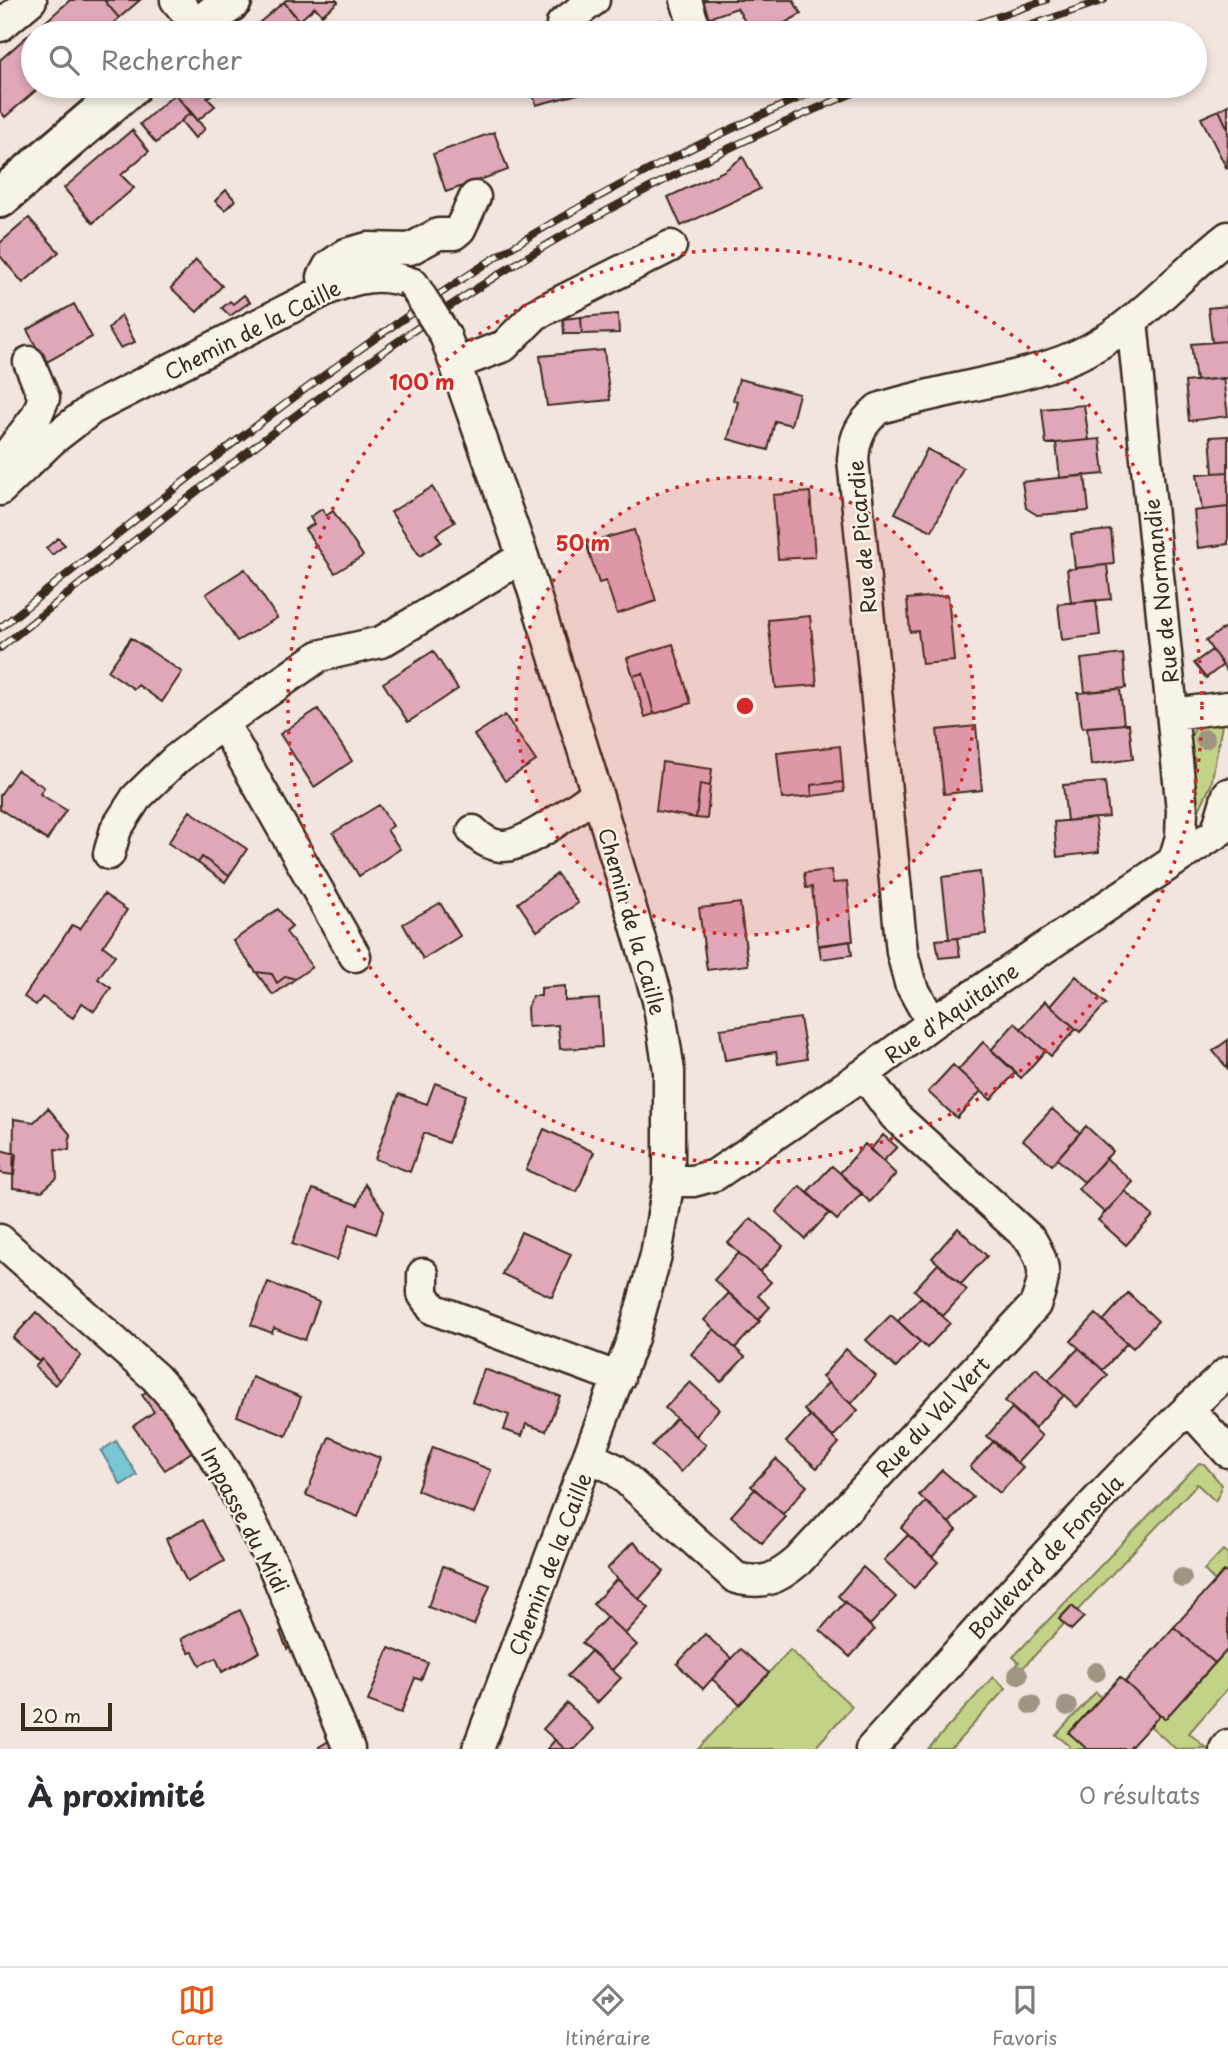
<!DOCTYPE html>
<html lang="fr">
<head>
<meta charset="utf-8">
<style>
  :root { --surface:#fff; --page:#f7f7f7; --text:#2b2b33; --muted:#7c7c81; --line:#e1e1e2; --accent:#ea580c }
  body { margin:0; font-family:"Playpen Sans",sans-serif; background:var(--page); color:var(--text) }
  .scale { position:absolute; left:21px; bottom:18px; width:91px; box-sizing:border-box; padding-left:7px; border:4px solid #3b2a1e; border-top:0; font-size:19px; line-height:24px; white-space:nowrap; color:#3b2a1e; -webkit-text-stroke:5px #f7f3e8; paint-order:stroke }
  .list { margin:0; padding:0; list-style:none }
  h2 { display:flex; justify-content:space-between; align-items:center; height:91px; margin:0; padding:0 28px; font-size:30px }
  h2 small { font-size:23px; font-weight:400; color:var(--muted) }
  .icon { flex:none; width:38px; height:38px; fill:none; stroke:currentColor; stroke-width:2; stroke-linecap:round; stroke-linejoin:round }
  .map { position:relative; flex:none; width:1228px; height:1749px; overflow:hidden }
  .search { position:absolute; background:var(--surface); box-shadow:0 4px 10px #0003; left:21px; right:21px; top:21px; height:77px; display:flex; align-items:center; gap:18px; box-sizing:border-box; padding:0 24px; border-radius:38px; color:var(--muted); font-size:26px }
  .sheet { height:217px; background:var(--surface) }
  nav { display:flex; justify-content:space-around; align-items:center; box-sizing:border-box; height:98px; border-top:2px solid var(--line); background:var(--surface); font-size:19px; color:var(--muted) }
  nav a { display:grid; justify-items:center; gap:4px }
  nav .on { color:var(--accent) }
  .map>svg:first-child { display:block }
</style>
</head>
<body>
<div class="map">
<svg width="1228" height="1749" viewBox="0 0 1228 1749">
  <rect width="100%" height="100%" fill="#f2e4df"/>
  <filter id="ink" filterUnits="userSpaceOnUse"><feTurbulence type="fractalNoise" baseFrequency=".0143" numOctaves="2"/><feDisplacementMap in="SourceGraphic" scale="14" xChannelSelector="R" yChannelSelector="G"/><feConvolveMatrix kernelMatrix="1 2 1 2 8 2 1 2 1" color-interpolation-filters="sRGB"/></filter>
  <g filter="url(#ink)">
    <path fill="#c2d287" stroke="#7e7e52" stroke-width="2" d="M1223,719L1211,785L1199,810L1193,804L1188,742L1198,723Z
      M1199,1463L1204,1464L1221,1484L1220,1493L1215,1501L1197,1484L1077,1611L1071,1606L1059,1619L1064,1624L1020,1671L1015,1667L1019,1662L1013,1657Z
      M1223,1550L1228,1554V1574L1215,1581L1204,1570Z
      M1228,1649V1688L1189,1733L1206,1748L1176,1749L1150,1726L1160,1715L1165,1719Z
      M790,1650L852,1706L814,1749H698Z
      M993,1677L1006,1688L951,1749H928Z
      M1096,1692L1101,1697L1069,1733L1087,1749H1068L1070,1746L1056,1735Z"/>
    <path fill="#79c6d7" stroke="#60888d" stroke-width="2" d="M116,1441L137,1475L121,1485L101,1451Z"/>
    <path fill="#e0a7b9" stroke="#3b2a1e" stroke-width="2" d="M70,0H104L119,18L101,33H33Z
      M104,0H140L119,18Z
      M286,0H336L338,2L322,15L315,7L299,21L284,2Z
      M697,0H793L801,14L781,25L786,33H752L737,8L703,20Z
      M284,2L309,32L257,33L253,28Z
      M661,20L664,26L640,33H621Z
      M664,26L666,33H640Z
      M32,32L33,86H41L5,117L0,111V60Z
      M185,86H222L207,98L215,106L197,121L175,94Z
      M531,86H604L605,87L536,105Z
      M175,94L191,112L156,143L140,124Z
      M1228,105V129L1219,110Z
      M1219,110L1228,129L1227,169L1201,118Z
      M191,112L205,129L195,138L181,121Z
      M132,130L149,151L121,175L134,188L93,223L64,188Z
      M494,132L508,170L446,192L433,154Z
      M743,157L760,189L681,226L668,197L724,171Z
      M226,190L235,200L225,210L215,201Z
      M29,218L59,252L23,283L0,256V243Z
      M196,260L222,286L197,312L171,288Z
      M244,295L250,302L230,316L222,308L230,301L233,304Z
      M74,304L92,337L45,363L27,330Z
      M1228,306V341L1212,342L1208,308Z
      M618,314L619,333L582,334L581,317Z
      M121,315L135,342L120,348L108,329Z
      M581,317L582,334H564L563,319Z
      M1228,341V378L1196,381L1191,344Z
      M604,350L610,400L547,406L540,356Z
      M1223,378L1228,416L1189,421L1185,382Z
      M739,379L799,394L791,425L775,421L768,450L728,439L738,402L733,400Z
      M1084,405L1089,440L1046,444L1042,409Z
      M1228,436V472L1213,473L1210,437Z
      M1100,439L1104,474L1060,478L1056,443Z
      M927,449L963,468L932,531L895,513Z
      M1228,472V507L1202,510L1197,474Z
      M1085,475L1089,511L1037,515L1026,508L1022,482Z
      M432,487L455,522L436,534L441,542L420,556L391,512Z
      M810,492L815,557L778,559L773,495Z
      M1228,507V544L1198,548L1194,511Z
      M322,509L326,516L333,511L363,556L335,573L305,529L314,524L310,517Z
      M634,530L656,601L617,614L606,581L599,583L586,543Z
      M1111,530L1114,564L1075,568L1071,534Z
      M58,538L65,545L52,555L46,548Z
      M1107,565L1111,599L1071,603L1067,569Z
      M245,569L277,618L237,641L206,594Z
      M948,595L954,661L922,664L918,631L910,632L907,599Z
      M1096,600L1100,635L1062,640L1058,604Z
      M810,616L817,685L776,688L768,620Z
      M1228,625V673L1206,641Z
      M131,638L182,672L162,702L138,685L134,689L108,671Z
      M673,644L691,703L654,714L643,673L633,676L627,658Z
      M1212,650L1223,665L1206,678L1194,663Z
      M433,651L458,689L408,722L383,683Z
      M1123,654L1126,688L1085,692L1081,659Z
      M643,673L654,714L645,717L633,676Z
      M1120,689L1124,724L1082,728L1078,693Z
      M318,709L352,761L314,787L280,734Z
      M505,715L536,761L505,781L474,735Z
      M1124,724H1129L1133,759L1091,765L1087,727Z
      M976,726L982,790L944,794L937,730Z
      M840,746L843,782L811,785L812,796L782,799L777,753Z
      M662,762L712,769L710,786L700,784L696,818L656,811Z
      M17,770L44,787L40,794L66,810L47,840L0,809V795Z
      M843,782L844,792L812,796L811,785Z
      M1105,782L1109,817L1067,821L1063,785Z
      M700,784L710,786L707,819L696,818Z
      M379,805L393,826L387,830L400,849L359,876L333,833Z
      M190,811L247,849L229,876L202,857L198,863L168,843Z
      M1095,818L1099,852L1057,857L1054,822Z
      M202,857L229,876L225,882L198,863Z
      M831,870L833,883L847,882L853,941L818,946L812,887L806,888L804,873Z
      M980,872L986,934L949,939L942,877Z
      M557,874L578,903L537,931L518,903Z
      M104,894L127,910L103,946L115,955L98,979L111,988L94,1011L82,1003L73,1018L42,997L36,1005L24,997L72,925L80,929Z
      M440,903L460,936L423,959L403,924Z
      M740,903L748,965L707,970L699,908Z
      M278,909L292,927L286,932L312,967L295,979L286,976L277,983L272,974L256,972L233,941Z
      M957,938L960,956L939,958L936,940Z
      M850,941L852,955L821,959L819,945Z
      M256,972L272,974L277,983L286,976L295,979L273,995Z
      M1076,976L1106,1004L1080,1032L1050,1006Z
      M565,986V1001L599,999L602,1047L560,1049L558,1025L528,1027L527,1008L532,996H541V988Z
      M1045,1001L1076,1029L1051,1056L1021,1029Z
      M800,1018L807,1059L778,1064L776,1052L725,1060L720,1029Z
      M1015,1023L1045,1051L1021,1078L991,1050Z
      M1228,1040V1069L1213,1051Z
      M983,1042L1016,1072L991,1100L958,1070Z
      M953,1065L981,1091L957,1118L928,1092Z
      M435,1083L466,1095L448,1143L424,1133L410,1172L375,1159L399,1094L427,1104Z
      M48,1108L70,1134L69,1150L55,1149L57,1178L42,1191L13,1188L14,1119L34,1122Z
      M1052,1109L1080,1133L1052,1165L1023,1140Z
      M1086,1126L1113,1151L1084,1182L1057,1159Z
      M544,1129L594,1152L577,1192L526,1170Z
      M883,1135L897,1147L883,1161L870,1150Z
      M865,1144L896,1174L870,1202L840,1173Z
      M0,1150L16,1154L14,1175L0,1173Z
      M1106,1158L1133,1182L1105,1213L1078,1189Z
      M832,1166L862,1193L837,1220L807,1192Z
      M365,1184L384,1211L376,1234L350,1224L337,1260L292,1244L313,1189L358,1205Z
      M800,1186L829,1213L805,1239L776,1212Z
      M1125,1191L1153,1216L1126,1245L1098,1220Z
      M751,1218L783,1246L760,1272L728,1243Z
      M958,1228L987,1256L961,1284L932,1258Z
      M521,1232L571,1254L552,1297L502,1274Z
      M739,1253L771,1282L758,1296L770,1307L758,1320L714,1280Z
      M938,1264L967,1290L943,1316L914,1290Z
      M268,1282L319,1302L305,1340L274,1328L272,1333L251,1325Z
      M729,1293L760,1321L735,1348L704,1320Z
      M1128,1293L1158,1321L1133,1348L1103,1321Z
      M921,1297L950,1323L927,1348L898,1321Z
      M36,1312L81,1356L59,1380L42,1359L39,1362L13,1338Z
      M1096,1314L1127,1343L1103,1370L1071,1341Z
      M891,1315L920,1342L896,1368L866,1340Z
      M714,1329L745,1357L721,1382L691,1354Z
      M1079,1348L1108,1375L1077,1407L1048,1380Z
      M846,1349L876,1376L851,1404L822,1377Z
      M42,1359L59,1380L55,1385L35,1367Z
      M1036,1368L1064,1395L1035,1428L1005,1401Z
      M484,1369L560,1396L546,1431L526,1424L522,1436L504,1430L509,1415L472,1402Z
      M252,1377L301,1397L286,1436L237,1416Z
      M690,1382L719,1409L696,1436L665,1408Z
      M828,1383L858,1410L833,1437L804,1410Z
      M151,1388L196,1449L165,1470L133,1426L154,1412L142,1395Z
      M1012,1408L1042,1436L1017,1463L987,1436Z
      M810,1416L839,1443L817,1468L786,1442Z
      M676,1418L706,1445L681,1472L652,1446Z
      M329,1437L380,1458L358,1517L306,1495Z
      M994,1441L1023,1468L1000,1493L970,1467Z
      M433,1447L491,1470L474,1514L417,1490Z
      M776,1459L807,1486L783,1514L751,1486Z
      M942,1470L973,1497L949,1523L919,1495Z
      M755,1489L786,1517L762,1543L731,1516Z
      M926,1502L957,1530L932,1557L901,1528Z
      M202,1520L224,1561L187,1582L166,1539Z
      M908,1535L938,1562L914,1588L884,1560Z
      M633,1542L664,1571L639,1599L607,1569Z
      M443,1566L490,1585L474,1625L428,1607Z
      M863,1567L896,1597L870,1625L838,1596Z
      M1224,1571L1228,1574V1649L1215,1663L1174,1627Z
      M617,1579L649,1608L625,1634L593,1604Z
      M845,1602L874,1630L850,1657L820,1630Z
      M1072,1606L1084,1617L1071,1630L1059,1619Z
      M240,1610L260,1652L222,1672L216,1658L200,1665L193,1652L189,1653L181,1639Z
      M607,1617L637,1645L612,1670L582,1643Z
      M1174,1627L1215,1663L1165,1719L1125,1682Z
      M288,1628L295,1645L287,1649L280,1632Z
      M705,1634L731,1658L703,1689L677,1664Z
      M389,1648L428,1663L421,1680L415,1678L401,1713L368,1701Z
      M740,1649L769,1673L740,1704L712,1679Z
      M591,1651L621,1678L597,1703L567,1676Z
      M1120,1677L1160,1715L1129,1749H1087L1069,1733Z
      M567,1703L594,1729L575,1749H565L543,1729Z
      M555,1740L565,1749H547Z
      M329,1741L333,1749H320L319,1747Z"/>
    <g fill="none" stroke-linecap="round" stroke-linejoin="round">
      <defs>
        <path id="minor" d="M176,0L199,28
          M686,0L696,33
          M0,26L31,0
          M562,33V24L594,0
          M326,290L323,277L329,266L346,254L368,248L410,249L438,234H454L460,229L475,197
          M1132,321L1182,810L1181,837L1174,860
          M445,335L523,557L597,794L658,1000L669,1071V1180L656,1255L633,1338L478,1749
          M458,363L504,346L536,314L671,246
          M10,478L3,466L5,458L36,417L44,398L29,362
          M0,490L52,440L92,409L326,290C356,277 381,271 413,284
          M1173,714L1228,707
          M223,723L355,956
          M473,831C481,839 489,845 501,846C525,848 576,807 597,794
          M1216,834L1228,794
          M109,854L116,829L136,798L175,760L223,723L319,656L381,642L523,557
          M932,1023L910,983L902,952L853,459C855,435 861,424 878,409C942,387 1033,380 1090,349C1142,321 1181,273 1228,237
          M669,1180L693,1181L715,1175L864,1074L932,1023L1228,825
          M0,1240L155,1377L181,1406L228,1477L274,1567L349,1749
          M423,1274V1294L433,1309L619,1378
          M1188,1408L1228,1452
          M590,1457L615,1469L736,1578C764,1585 777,1579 798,1561L1035,1305C1046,1277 1047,1267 1031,1240L895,1116L864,1074
          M871,1749C988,1621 1099,1488 1228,1372
          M1225,1749L1228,1745"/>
        <path id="major" d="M192,33L232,0
          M0,198L131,86"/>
      </defs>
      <use href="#minor" stroke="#3b2a1e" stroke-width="35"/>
      <use href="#major" stroke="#3b2a1e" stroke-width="44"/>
      <use href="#minor" stroke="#f7f3e8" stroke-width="30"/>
      <use href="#major" stroke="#f7f3e8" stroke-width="38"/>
      <defs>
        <path id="rail" d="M950,33L1046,0
          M1009,33L1104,0
          M0,628C156,503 311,377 479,268C588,197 707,138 826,86
          M0,648C160,521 317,390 490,280C610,203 739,140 870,86"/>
      </defs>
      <use href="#rail" stroke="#3b2a1e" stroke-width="8"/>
      <use href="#rail" stroke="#f7f3e8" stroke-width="5" stroke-dasharray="16" stroke-linecap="butt"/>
      <defs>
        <path id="minor-bridge" d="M413,284L445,335"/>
      </defs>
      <use href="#minor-bridge" stroke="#3b2a1e" stroke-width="35" stroke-linecap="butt"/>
      <use href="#minor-bridge" stroke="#f7f3e8" stroke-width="30"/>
    </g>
    <g fill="#a09583">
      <circle cx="1205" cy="739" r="10"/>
      <circle cx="1182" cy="1578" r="10"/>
      <circle cx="1096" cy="1672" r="10"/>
      <circle cx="1018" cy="1675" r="10"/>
      <circle cx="1031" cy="1705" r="10"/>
      <circle cx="1067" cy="1706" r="10"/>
    </g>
  </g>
  <circle cx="745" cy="706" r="229" fill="#d62828" fill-opacity=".12"/>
  <g fill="none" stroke="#d62828" stroke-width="3.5" stroke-dasharray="3.5 7">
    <circle cx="745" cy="706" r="229"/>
    <circle cx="745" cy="706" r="457"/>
  </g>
  <g text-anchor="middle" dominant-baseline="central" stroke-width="5" stroke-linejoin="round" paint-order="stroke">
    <g font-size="21" fill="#3b2a1e" stroke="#f7f3e8">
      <text transform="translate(252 329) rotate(-27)">Chemin de la Caille</text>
      <text transform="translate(861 537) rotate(-95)">Rue de Picardie</text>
      <text transform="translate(1160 591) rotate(-96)">Rue de Normandie</text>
      <text transform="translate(633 921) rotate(74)">Chemin de la Caille</text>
      <text transform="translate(951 1012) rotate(-35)">Rue d'Aquitaine</text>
      <text transform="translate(932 1416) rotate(-47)">Rue du Val Vert</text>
      <text transform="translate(246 1520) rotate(62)">Impasse du Midi</text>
      <text transform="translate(1045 1556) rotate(-47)">Boulevard de Fonsala</text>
      <text transform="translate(549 1564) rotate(-69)">Chemin de la Caille</text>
    </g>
  </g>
  <circle cx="745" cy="706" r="10" fill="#d62828" stroke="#f7f3e8" stroke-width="3.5"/>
  <g font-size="21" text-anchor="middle" font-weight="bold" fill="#d62828" stroke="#f7f3e8" stroke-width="5" stroke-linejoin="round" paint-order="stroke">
    <text x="422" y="390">100 m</text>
    <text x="583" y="551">50 m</text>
  </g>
</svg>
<div class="scale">20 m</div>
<div class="search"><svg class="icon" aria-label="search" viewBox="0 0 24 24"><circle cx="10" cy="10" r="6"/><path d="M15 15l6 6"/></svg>Rechercher</div>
</div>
<section class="sheet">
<h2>À proximité<small>0 résultats</small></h2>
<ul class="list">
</ul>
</section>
<nav>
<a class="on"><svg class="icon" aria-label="map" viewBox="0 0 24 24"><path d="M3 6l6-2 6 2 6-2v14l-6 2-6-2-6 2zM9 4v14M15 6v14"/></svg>Carte</a>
<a><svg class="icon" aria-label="directions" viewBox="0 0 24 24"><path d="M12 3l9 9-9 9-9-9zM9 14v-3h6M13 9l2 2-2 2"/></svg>Itinéraire</a>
<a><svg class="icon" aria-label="saved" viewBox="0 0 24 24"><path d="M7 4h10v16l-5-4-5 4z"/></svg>Favoris</a>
</nav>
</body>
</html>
